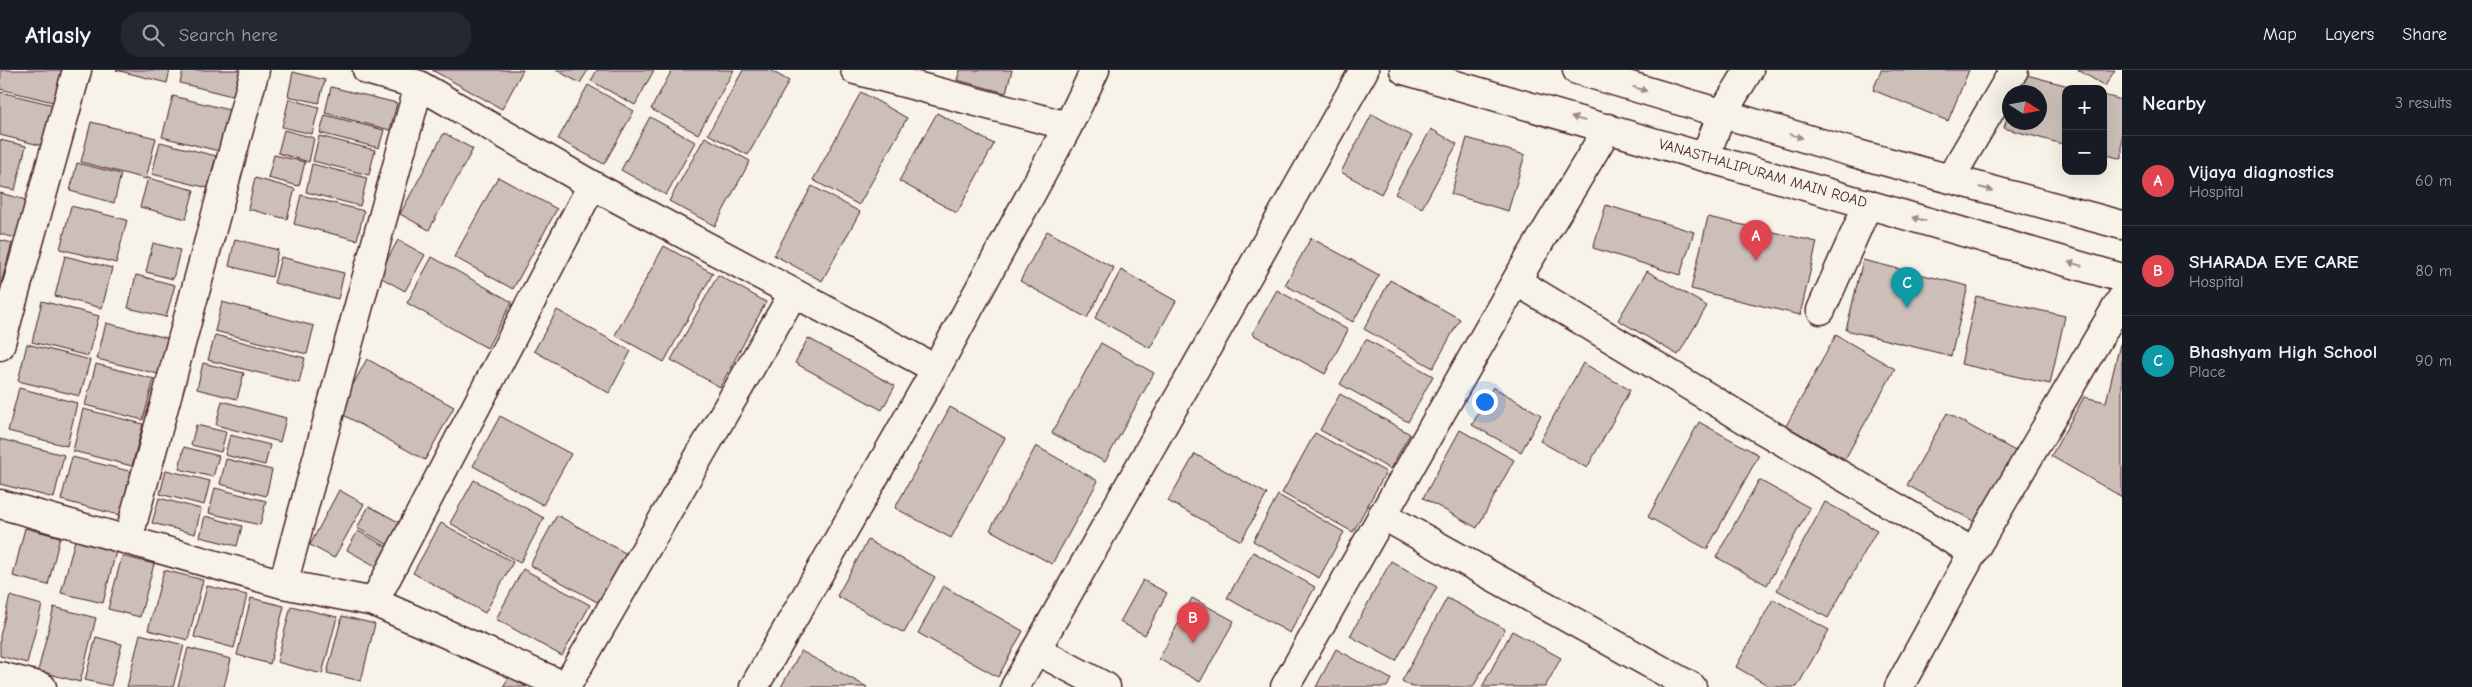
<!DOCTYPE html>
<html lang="en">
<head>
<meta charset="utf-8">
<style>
  :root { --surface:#171b24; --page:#242831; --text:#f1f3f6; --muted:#9ea1a6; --line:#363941; --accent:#a6949b }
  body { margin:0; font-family:"Comic Neue",sans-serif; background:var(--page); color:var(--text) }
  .controls { position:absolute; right:15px; top:15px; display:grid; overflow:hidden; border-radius:10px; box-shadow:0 5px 20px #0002 }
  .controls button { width:45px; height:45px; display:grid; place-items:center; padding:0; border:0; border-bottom:1px solid var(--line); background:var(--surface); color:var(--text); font:25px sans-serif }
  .compass { position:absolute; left:2002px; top:15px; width:45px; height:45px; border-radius:50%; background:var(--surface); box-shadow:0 5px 20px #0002; rotate:101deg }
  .you { position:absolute; left:1484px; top:331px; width:18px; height:18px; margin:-12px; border:4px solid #fff; border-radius:50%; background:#1a73e8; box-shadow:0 0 0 8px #1a73e833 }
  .badge { display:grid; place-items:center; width:32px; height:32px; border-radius:50%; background:var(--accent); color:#fff; font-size:16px; font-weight:700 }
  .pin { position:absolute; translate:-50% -41px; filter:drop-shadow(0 1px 2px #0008) }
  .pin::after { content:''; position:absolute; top:26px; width:18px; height:15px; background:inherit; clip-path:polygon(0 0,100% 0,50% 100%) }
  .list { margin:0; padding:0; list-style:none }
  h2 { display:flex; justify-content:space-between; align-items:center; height:65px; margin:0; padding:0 20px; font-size:21px }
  h2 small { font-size:16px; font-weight:400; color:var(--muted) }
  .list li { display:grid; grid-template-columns:32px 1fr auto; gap:15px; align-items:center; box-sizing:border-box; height:90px; padding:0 20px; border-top:1px solid var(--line) }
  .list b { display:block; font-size:19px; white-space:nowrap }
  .list p { margin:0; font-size:16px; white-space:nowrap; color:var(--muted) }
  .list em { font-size:16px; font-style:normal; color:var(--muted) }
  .icon { flex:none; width:28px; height:28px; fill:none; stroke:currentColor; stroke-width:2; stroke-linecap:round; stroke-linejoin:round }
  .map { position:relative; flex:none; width:2122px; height:617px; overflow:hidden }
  header { display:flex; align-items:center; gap:30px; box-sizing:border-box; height:70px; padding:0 25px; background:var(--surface); border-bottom:1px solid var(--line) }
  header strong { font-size:24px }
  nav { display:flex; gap:28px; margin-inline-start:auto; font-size:18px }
  .search { width:350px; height:45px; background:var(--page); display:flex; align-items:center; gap:12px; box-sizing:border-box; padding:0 18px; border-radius:20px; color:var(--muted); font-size:19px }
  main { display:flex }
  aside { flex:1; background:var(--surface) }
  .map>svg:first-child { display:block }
</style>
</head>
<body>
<header>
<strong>Atlasly</strong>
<div class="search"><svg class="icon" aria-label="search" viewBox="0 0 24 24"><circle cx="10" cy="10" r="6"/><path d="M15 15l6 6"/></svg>Search here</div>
<nav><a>Map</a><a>Layers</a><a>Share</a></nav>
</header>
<main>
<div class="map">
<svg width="2122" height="617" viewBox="0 0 2122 617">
  <rect width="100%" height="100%" fill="#f7f3e8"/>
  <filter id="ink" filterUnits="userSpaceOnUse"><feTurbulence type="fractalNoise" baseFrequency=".02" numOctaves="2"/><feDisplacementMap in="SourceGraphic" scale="10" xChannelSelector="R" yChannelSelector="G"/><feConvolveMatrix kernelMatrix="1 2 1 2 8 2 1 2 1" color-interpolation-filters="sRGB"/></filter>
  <g filter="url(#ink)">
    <path fill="#ccbfb9" stroke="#4a1f2b" d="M1,0H65L57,33L0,19Z
      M116,0H170L167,13Z
      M183,0H243L236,27L180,13Z
      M432,0H523L502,39Z
      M556,0H588L580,13Z
      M597,0H654L635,35L591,11Z
      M672,0H734L698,64L651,39Z
      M743,0H770L789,11L748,85L708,64Z
      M960,0H1012L1006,23L957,10Z
      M1881,0H1969L1948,51L1873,20Z
      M2078,0H2115L2105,16Z
      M293,2L325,10L319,33L288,26Z
      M2019,3L2080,19H2066V75L2004,58L2010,37V52H2040V22H2013Z
      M588,15L634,41L604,94L558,69Z
      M331,17L397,33L390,60L325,43Z
      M0,22L54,35L43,76L0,65Z
      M861,22L907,48L859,135L813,110Z
      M2103,25L2122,30V89L2103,84Z
      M173,26L237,42L227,83L162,67Z
      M289,29L319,37L312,64L282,57Z
      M937,43L994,74L957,143L899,111Z
      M1372,44L1412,66L1381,124L1341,102Z
      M325,45L384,60L379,78L320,63Z
      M650,47L695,72L666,125L621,100Z
      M91,52L156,68L146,109L81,92Z
      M1431,59L1457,74L1422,138L1395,124Z
      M284,60L314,68L309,92L278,83Z
      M444,63L473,79L429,160L400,144Z
      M319,66L375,80L369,105L313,91Z
      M705,67L750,91L715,156L669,131Z
      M1467,68L1525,85L1508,141L1451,124Z
      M0,70L26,76L15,120L0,117Z
      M160,72L216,86L208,118L152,104Z
      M274,85L305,92L299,116L268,108Z
      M77,93L121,104L114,133L70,121Z
      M312,94L367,108L360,136L306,122Z
      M498,107L557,139L513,219L454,187Z
      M148,108L194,120L186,149L140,137Z
      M255,108L295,119L287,149L248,139Z
      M812,116L860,142L822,211L774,185Z
      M0,123L26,130L16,168L0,164Z
      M301,125L364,141L357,170L294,154Z
      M1606,135L1694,162L1680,205L1593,178Z
      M71,136L127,150L116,193L60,179Z
      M1708,147L1817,172L1800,245L1691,219Z
      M1047,161L1114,198L1087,248L1020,211Z
      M1311,168L1379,205L1353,252L1285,215Z
      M235,169L278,180L272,207L229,196Z
      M0,170L12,173L1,214L0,213Z
      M398,170L425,185L405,221L378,206Z
      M153,173L180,180L173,209L146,202Z
      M664,176L713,203L664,292L615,265Z
      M65,186L112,198L102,238L55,226Z
      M281,187L344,203L338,229L274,213Z
      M432,187L512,232L487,278L407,233Z
      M1863,190L1968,216L1951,286L1846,260Z
      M1121,200L1176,231L1150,278L1095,248Z
      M1647,201L1707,236L1678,285L1618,250Z
      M136,205L175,215L166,247L128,238Z
      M718,205L766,232L720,317L671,290Z
      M1390,210L1460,249L1433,298L1364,259Z
      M1277,220L1348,260L1325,304L1252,264Z
      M1976,226L2065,246L2050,314L1961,294Z
      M42,231L99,246L88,286L32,272Z
      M222,232L314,256L307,284L215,261Z
      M557,240L631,281L609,323L534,281Z
      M106,253L171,269L162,305L97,289Z
      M215,265L305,288L299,313L208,290Z
      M1836,265L1895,299L1845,389L1786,356Z
      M808,268L895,316L882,340L795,293Z
      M1366,269L1433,306L1408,352L1340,314Z
      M1101,273L1154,303L1105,392L1052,363Z
      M27,274L90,290L80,326L18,311Z
      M2120,274L2122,275V427L2051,386L2084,327L2106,332Z
      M367,289L454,337L425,390L338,342Z
      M203,293L244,303L237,329L197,319Z
      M1583,293L1630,320L1587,398L1540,371Z
      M96,294L154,309L143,350L85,335Z
      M1493,317L1541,345L1521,382L1472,355Z
      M19,318L77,333L67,376L8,361Z
      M1340,324L1410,364L1390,399L1320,360Z
      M222,331L286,348L280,372L216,355Z
      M950,337L1005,368L951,468L895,438Z
      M83,339L143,354L132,396L73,381Z
      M1947,343L2017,382L1977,453L1907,415Z
      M500,346L571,384L543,435L473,396Z
      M1699,352L1759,385L1707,479L1648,447Z
      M196,355L226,362L221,382L191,375Z
      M1460,360L1514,390L1477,458L1423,428Z
      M1315,363L1386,402L1353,462L1282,423Z
      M230,365L270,375L265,395L225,385Z
      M0,369L64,385L54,428L0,414Z
      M1036,376L1098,411L1052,494L990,460Z
      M184,377L219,386L213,407L179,399Z
      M1195,384L1267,424L1241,471L1168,431Z
      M72,387L133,402L122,446L61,430Z
      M226,389L272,400L266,426L220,414Z
      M166,400L210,411L204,435L160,424Z
      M474,410L544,448L520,493L450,453Z
      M1759,410L1810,438L1767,515L1716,487Z
      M215,418L266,431L260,455L209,443Z
      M339,420L364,434L334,488L310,475Z
      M1278,425L1344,462L1319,508L1253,471Z
      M159,428L201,439L195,464L152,453Z
      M1825,432L1877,460L1828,548L1777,520Z
      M369,436L404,455L392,477L357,458Z
      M557,445L627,484L599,533L530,495Z
      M205,446L242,456L237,476L200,467Z
      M441,453L513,492L485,543L413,503Z
      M25,458L60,467L48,515L13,506Z
      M358,461L389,478L379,498L347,480Z
      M75,470L116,481L103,533L61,523Z
      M868,470L935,507L904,563L837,526Z
      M1253,482L1315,517L1290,563L1227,528Z
      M122,486L154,494L140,547L108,539Z
      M1391,491L1437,517L1396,591L1350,566Z
      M523,499L590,535L562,586L496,549Z
      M164,500L203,510L188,570L148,560Z
      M1143,510L1167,523L1145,565L1120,552Z
      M207,516L247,525L234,578L194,567Z
      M943,516L1023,561L998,607L918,563Z
      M10,526L42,535L27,593L0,586V566Z
      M251,528L284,536L270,594L237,585Z
      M1192,528L1234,551L1200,612L1159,589Z
      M1447,528L1505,559L1473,617H1412L1402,611Z
      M1773,529L1829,560L1797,617H1771L1736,597Z
      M291,536L337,547L322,604L277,592Z
      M54,537L96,548L80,612L38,601Z
      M342,546L375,554L361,611L327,603Z
      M1512,561L1561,588L1545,617H1482Z
      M140,564L184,575L173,617H127Z
      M96,567L122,574L111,616L85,610Z
      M188,578L231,589L224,617H178Z
      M1336,579L1391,609L1387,617H1316Z
      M801,581L867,617H781Z
      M509,607L527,617H503Z"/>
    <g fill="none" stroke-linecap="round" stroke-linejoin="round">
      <defs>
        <path id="minor" d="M367,0L419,15L592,115L936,299
          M855,0L1068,56
          M1404,0L2122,208
          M1577,0L1854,83L2122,155
          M1705,86L1722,44L1749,0
          M1950,109L2014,0
          M1516,211L1756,356L1973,482
          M1821,240L1868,134
          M0,276L77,0
          M0,434L283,514L374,532L567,617
          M1382,445L1692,617
          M128,470L255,0
          M283,514L419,15
          M374,532L592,115
          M1036,580L1106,617
          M0,606L42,617
          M566,617L793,224
          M754,617L936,299L1068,56L1095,0
          M1015,617L1364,0
          M1285,617L1516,211L1608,58
          M1899,617L1973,482L2122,228"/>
      </defs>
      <use href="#minor" stroke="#4a1f2b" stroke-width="31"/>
      <use href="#minor" stroke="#f7f3e8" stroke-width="28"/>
    </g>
    <defs><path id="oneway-solid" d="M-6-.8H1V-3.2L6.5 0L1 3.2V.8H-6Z" transform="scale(1.25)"/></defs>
    <g fill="#a0898a">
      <use href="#oneway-solid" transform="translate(1640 19) rotate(17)"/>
      <use href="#oneway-solid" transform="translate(1578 49) rotate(-164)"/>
      <use href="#oneway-solid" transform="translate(1796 66) rotate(17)"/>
      <use href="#oneway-solid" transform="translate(1986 119) rotate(15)"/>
      <use href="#oneway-solid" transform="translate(1919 149) rotate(-164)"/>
      <use href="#oneway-solid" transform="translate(2075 194) rotate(-164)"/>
    </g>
  </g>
  <g text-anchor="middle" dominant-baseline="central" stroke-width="4" stroke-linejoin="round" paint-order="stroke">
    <g font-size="15" fill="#4a1f2b" stroke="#f7f3e8">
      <text transform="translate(1763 103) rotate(16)">VANASTHALIPURAM MAIN ROAD</text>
    </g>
  </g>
</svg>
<div class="controls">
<button>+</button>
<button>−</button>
</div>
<svg class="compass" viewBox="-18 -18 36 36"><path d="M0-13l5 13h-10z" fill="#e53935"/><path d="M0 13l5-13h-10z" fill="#9ea1a6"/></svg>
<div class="you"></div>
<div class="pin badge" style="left:1756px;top:191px;background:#e0444e">A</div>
<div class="pin badge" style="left:1193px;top:573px;background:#e0444e">B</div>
<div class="pin badge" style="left:1907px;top:238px;background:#0f9aa8">C</div>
</div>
<aside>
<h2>Nearby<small>3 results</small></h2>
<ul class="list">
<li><span class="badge" style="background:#e0444e">A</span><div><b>Vijaya diagnostics</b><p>Hospital</p></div><em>60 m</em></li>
<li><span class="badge" style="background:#e0444e">B</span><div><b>SHARADA EYE CARE</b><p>Hospital</p></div><em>80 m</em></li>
<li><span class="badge" style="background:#0f9aa8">C</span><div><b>Bhashyam High School</b><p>Place</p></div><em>90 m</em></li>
</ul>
</aside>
</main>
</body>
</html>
